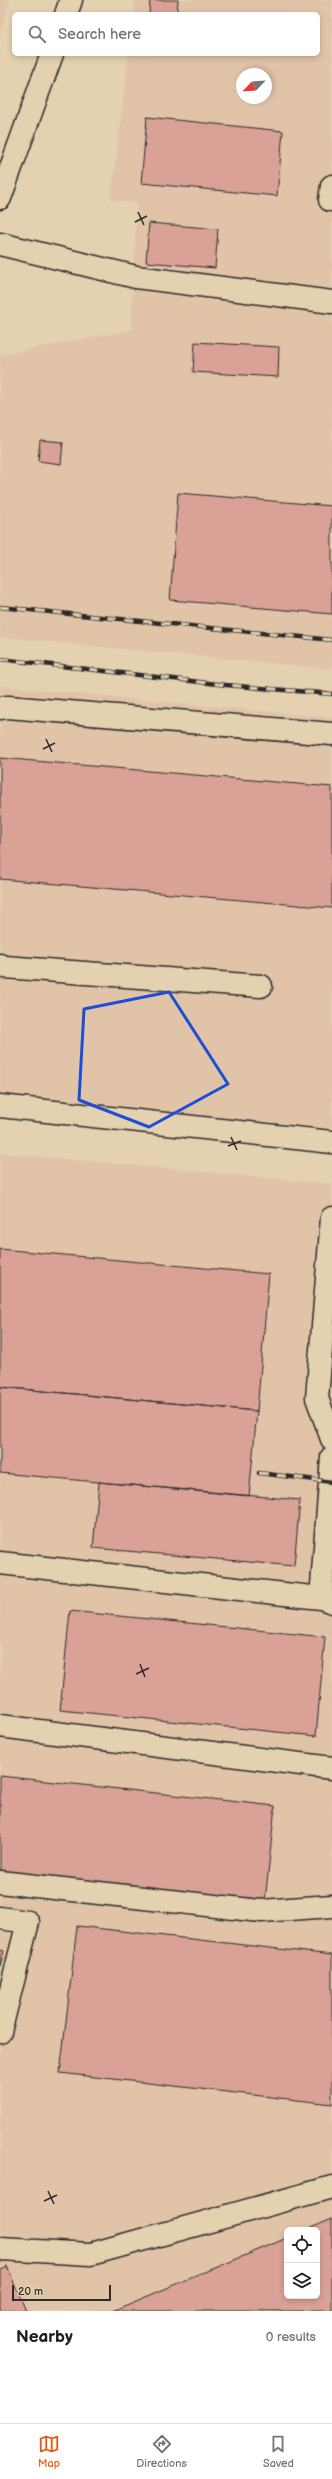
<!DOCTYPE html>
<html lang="en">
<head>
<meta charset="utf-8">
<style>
  :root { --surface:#fff; --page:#f6f6f6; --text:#202124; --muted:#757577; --line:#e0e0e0; --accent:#ea580c }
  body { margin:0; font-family:"Balsamiq Sans",sans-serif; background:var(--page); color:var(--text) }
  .controls { position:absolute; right:12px; bottom:12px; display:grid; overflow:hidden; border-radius:6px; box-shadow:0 2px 6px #0003 }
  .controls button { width:36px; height:36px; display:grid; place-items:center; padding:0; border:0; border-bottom:1px solid var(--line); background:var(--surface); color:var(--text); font:20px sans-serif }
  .compass { position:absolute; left:236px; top:68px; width:36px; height:36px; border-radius:50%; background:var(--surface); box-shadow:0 2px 6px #0003; rotate:245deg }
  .scale { position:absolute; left:12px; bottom:10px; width:99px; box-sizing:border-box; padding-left:4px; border:2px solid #2b2b2b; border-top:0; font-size:11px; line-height:14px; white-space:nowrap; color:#2b2b2b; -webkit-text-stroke:3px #e4d1af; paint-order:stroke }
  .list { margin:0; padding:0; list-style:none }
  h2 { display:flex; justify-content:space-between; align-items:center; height:52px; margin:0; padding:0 16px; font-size:17px }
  h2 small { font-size:13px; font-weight:400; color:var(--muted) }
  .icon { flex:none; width:22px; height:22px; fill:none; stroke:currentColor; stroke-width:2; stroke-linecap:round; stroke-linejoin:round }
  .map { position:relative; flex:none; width:332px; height:2311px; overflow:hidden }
  .search { position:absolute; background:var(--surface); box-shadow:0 2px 6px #0003; left:12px; right:12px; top:12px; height:44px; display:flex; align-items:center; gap:10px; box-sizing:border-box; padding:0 14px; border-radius:6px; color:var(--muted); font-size:15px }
  .sheet { height:112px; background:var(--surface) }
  nav { display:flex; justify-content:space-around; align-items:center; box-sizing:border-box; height:56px; border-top:1px solid var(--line); background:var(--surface); font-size:11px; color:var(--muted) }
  nav a { display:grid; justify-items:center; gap:2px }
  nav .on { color:var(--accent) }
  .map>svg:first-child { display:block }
</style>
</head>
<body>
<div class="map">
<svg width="332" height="2311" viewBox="0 0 332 2311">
  <rect width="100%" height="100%" fill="#e4d1af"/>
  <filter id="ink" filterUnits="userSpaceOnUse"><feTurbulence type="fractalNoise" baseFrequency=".025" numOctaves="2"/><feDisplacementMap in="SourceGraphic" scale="8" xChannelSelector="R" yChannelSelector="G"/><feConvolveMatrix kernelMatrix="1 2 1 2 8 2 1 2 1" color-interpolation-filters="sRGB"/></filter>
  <g filter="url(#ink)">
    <path fill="#e1c3a8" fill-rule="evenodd" d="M0,0H10L0,33Z
      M135,0H332V669L0,637V355L131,330L137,203L111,200L129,54H318V14H134ZM242,74H266V98H242Z
      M0,686L332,718V1128L0,1096Z
      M0,1153L332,1184V2311H0ZM287,2230H317V2296H287Z"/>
    <path fill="#daa197" stroke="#2b2b2b" d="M150,0H178L177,14H149Z
      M147,117L283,131L277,196L141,183Z
      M149,223L218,229L215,268L146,262Z
      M195,342L279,347L278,377L193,372Z
      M40,440L63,442L61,464L38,461Z
      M178,493L332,506V614L170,600Z
      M0,758L332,787V908L0,879Z
      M0,1249L269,1274L257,1411L0,1387Z
      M0,1387L257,1411L249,1496L0,1473Z
      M99,1482L300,1500L294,1566L93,1548Z
      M70,1611L325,1637L316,1736L60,1710Z
      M0,1776L275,1806L265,1902L0,1873Z
      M77,1926L332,1955V2104L60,2073Z
      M0,1950L4,1951L0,1966Z
      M332,2219V2311H112L287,2238V2296H317V2230H306Z
      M7,2266L26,2311H0V2269Z"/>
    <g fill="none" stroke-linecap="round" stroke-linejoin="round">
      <defs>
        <path id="minor" d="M66,14L71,0
          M0,198L52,54
          M330,200L332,186
          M0,244L136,277L332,302
          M0,708L8,707L332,734
          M0,965L5,967L261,986
          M0,1106L332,1142
          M332,1218L317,1398L332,1439
          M0,1563L321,1598L332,1602
          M321,1598L332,1457
          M0,1726L332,1768
          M0,1882L261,1911L332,1906
          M0,1918L28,1922L0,2032
          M0,2249L91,2254L332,2187"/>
      </defs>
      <use href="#minor" stroke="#2b2b2b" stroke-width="25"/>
      <use href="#minor" stroke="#e4d1af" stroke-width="22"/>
      <defs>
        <path id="rail" d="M0,607L332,640
          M0,659L226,685L332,694
          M259,1473L332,1482"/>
      </defs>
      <use href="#rail" stroke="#2b2b2b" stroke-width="4.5"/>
      <use href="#rail" stroke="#e4d1af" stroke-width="3" stroke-dasharray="9" stroke-linecap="butt"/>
    </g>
  </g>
  <path fill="none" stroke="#1d4ed8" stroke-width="3" stroke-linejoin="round" d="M169,992L228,1084L149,1127L79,1100L84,1009Z"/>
  <path fill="none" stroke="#2b2b2b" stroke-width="1.5" d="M138,212L144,225M135,222L147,216M46,739L52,752M43,749L55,743M231,1137L237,1150M228,1146L241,1141M140,1664L145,1677M136,1674L149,1668M48,2191L54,2204M44,2201L57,2195"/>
</svg>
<div class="controls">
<button><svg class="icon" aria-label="locate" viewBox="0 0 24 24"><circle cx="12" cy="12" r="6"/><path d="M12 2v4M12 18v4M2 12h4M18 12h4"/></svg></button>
<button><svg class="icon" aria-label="layers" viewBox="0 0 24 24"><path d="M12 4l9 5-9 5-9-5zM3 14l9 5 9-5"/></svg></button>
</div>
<svg class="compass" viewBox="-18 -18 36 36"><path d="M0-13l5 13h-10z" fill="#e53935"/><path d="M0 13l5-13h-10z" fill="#757577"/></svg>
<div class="scale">20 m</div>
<div class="search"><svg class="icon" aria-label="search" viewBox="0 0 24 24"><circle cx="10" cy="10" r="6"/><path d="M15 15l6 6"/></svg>Search here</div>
</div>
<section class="sheet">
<h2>Nearby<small>0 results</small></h2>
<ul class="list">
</ul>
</section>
<nav>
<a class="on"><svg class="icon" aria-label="map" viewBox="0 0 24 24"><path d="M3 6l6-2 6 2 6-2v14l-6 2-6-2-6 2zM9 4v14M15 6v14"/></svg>Map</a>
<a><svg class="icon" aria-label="directions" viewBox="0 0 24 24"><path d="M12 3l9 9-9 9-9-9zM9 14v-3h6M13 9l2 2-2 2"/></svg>Directions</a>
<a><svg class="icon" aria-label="saved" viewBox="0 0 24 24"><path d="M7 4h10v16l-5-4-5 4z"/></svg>Saved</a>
</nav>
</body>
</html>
